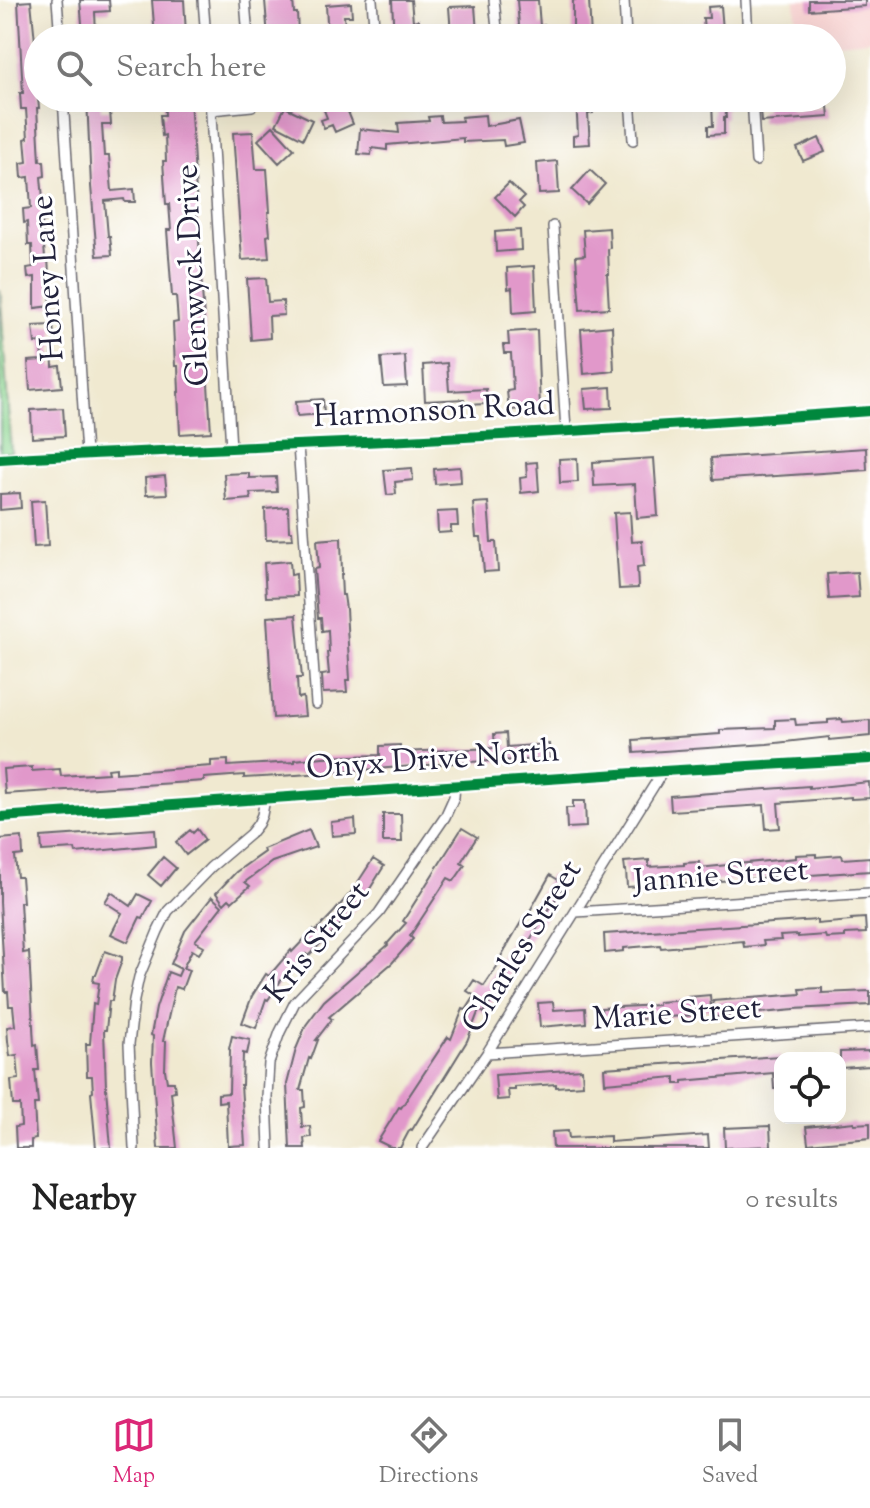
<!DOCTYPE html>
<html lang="en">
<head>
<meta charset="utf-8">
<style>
  :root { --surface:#fff; --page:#f6f6f6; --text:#222; --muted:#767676; --line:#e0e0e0; --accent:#db2777 }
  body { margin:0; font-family:"Sorts Mill Goudy",serif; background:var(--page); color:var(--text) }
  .controls { position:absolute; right:24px; bottom:24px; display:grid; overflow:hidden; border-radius:16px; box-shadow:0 8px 32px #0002 }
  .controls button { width:72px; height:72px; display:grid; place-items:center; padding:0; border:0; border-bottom:2px solid var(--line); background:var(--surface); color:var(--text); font:40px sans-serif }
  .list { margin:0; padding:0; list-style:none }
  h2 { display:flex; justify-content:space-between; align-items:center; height:104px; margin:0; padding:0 32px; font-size:34px }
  h2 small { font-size:26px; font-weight:400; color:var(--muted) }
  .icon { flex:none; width:44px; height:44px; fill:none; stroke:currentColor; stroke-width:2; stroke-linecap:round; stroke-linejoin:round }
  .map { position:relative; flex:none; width:870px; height:1148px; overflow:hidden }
  .search { position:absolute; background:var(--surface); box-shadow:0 8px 32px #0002; left:24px; right:24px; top:24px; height:88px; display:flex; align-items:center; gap:20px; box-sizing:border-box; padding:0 28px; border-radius:44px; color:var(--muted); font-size:30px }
  .sheet { height:248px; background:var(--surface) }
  nav { display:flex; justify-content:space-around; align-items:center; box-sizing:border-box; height:112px; border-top:2px solid var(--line); background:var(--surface); font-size:22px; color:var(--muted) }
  nav a { display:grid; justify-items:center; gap:4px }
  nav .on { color:var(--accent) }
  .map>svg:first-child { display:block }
</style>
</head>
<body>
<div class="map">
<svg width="870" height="1148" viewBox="0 0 870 1148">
  <rect width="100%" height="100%" fill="#fff"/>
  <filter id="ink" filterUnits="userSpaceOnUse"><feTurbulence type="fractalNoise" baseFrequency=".0125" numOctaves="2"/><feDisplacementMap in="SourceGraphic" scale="16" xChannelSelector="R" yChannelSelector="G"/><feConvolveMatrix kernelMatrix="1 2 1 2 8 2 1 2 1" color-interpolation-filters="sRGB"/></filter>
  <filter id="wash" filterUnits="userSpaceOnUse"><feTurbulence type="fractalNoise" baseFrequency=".006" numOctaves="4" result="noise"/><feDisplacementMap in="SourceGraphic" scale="32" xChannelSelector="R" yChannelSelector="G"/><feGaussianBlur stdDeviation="1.8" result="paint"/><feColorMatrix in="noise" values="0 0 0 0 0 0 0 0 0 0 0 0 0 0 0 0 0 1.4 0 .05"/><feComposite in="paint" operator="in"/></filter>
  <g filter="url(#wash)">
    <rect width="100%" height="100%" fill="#f0e9d0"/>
    <path fill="#f7d0cf" d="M795,0H870V40L836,43L835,37L797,38Z"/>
    <path fill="#8fd793" stroke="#587c67" stroke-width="2" d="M0,289L11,452L0,453Z"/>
    <g id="blocks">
      <path fill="#e198ca" d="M80,0H109L110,11L95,12L96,34L83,35Z
        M152,0H184L186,34H178L179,38H155Z
        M265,0H293L294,13H297L298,32L290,33V38H268Z
        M392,0H411L413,21L419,20L420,36L394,38Z
        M517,0H538L540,26L545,25L546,38H520Z
        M573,0H589L591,38H573Z
        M809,0H865V6L809,10Z
        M31,1L37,62H34L39,108H37L40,161H44L45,176L41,177L45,221H42L45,258H48L51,306L35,308V277L28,278L27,268L33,267L32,245H28L27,222L24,223L23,209L31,208L29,177L22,178L21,163L27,162L25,139L28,138L26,109H21L20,93H23L18,2Z
        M351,3L352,16H344L346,38H328L326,5Z
        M475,6L477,33L451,34L449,7Z
        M721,6L723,30L704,32L703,18H709L708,7Z
        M87,98H100L101,110H110L111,125H102L104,156H109L112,191L134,189L135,202H125L124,199L105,201L108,236H110L112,255L97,256L91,186Z
        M164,98H190L211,432L180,434L178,392H179L178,366H175L173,323L178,322L176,296H172L167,230H171L169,204H166L163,161H166L165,135L162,136L160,115H165Z
        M576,98H592L593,113L588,114L590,144L573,145V136L578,135Z
        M764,98H790L791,108L828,106L829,117L761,122L760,110H765Z
        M344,102L353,124L335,132L332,125L324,128L321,120L327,118L324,110Z
        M725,102L726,118H724V134L708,135V126H713L712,103Z
        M285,107L312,120L303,139L276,125Z
        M485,115L486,126L519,120L524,143L504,146L503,140L463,142V138L387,145V150L372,148L371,155L358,154L360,129L399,133L398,123L429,121L428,117L440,116L441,122L462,121L461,117Z
        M273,126L294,149L279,163L258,140Z
        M253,132L256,169H267L270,212H268L270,235L267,236L269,258L242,260L233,133Z
        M819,138L825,152L803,161L797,148Z
        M557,161L559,193L539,194L537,163Z
        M590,170L605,184L587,204L572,190Z
        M509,183L524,197L519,202L524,207L515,217L495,197Z
        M609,228L610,248L608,249L609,274H607L609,308L580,310L576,256L585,255L583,230Z
        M520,230L521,250L496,252L495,232Z
        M534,266L536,311L513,313L512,288L508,289L507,268Z
        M266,278L268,302L283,301L284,315L269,316L270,338L251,340L247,279Z
        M53,325L55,347H52L53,367L60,366L62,387L30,390L28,361L42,360L41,342L35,343L33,326Z
        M612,326L614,371L584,374L581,329Z
        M537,330L540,408L509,410L507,391L513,390L511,353H504L503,345H509L508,332Z
        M405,356L407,386L384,387L381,358Z
        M447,363L449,391L486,389L487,404L464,405V399L425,401L423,365Z
        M611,387L612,408L586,409L584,389Z
        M323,399L324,414L297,416L296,401Z
        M63,408L65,436L32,438L31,410Z
        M866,448L867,470L713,480L711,458Z
        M577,458L578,482L560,483L559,459Z
        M654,458L658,516L637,518L635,484L594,486L593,462Z
        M537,462L539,491L521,493L520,478L527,477L526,463Z
        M460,467L461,482L435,484L434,469Z
        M412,468L413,480L395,482L396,494L387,495L384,470Z
        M249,473V478L276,477L277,492L250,493L251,499L226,501L224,474Z
        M165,476L167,494L146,495L145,478Z
        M20,493L21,508L0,510V494Z
        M45,500L48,546L34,547L31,501Z
        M488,502L491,542H496L498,571L484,572L481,537H476L473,503Z
        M288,507L289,531H292L293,539L266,540L265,509Z
        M457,511L458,526H451V532L438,533L437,512Z
        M630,512L632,542L642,541L644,566L637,567L638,588L619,589L614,513Z
        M341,538L342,574H341L342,595H344L346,609L350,680H346L347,692L323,693L322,675L329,674L327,652H329L328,630L322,631L321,618H318L314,569L319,568L317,540Z
        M290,561L291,575L296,574L297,596L266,597L264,563Z
        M857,572L859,597L829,599L827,574Z
        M296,615L302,678H297L298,698L303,697L305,716L273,718L267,617Z
        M795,719L796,725L828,723V720L842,719L843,722L870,720V736L829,740V737L767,744L634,753L633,740L720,734V730L775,728V720Z
        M506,733L507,747L549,744L550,759L467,762L296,775L244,778V775L204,778V781L5,794L3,769L32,767V771L60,769L61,776L108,773L107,769L116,768V773L211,766V761L228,760V766L295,762V760L323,757L380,755V746L400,745V752L495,748L494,734Z
        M869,782L870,798L851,799V797L778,803L780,828L766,829L764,805L671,811L670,796L809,786V788Z
        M573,801H585L586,827L567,828L566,808H573Z
        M383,814H401L402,842H383Z
        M355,819L356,834L332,836L331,822Z
        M462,828L477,837L461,862L465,865L454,881L448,878L410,936L413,939L392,963L329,1017L332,1019L316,1040H318L311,1059L309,1058L300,1090H304L305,1107L301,1108L302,1127L310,1126L311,1137L304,1138L305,1148H290L287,1084L296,1049L306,1025L324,1001L388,945L387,944L406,923L403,921Z
        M155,829L156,845L76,853L75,849L42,851L41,837Z
        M197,829L205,840L186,855L176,842L190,830L193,833Z
        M309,830L316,847L272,862L245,882L250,886L232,902L229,899L224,904L216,893L236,872L264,852L263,849Z
        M22,837L23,855L15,856L17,877H21L23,902H20L23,953L29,952L34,1045L37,1044L39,1070H35L38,1104H34L36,1139L31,1140V1148H16L15,1127L21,1126L20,1105H13L11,1080L19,1079L17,1055L10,1056L8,1041L7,1027L15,1026L13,1006H9L8,992H5L0,902V839Z
        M816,854V857L842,855L843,859L870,857V871L627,887L626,870H625L624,862L649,860V867L684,865V863L699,862V868L796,858V855Z
        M163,857L176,868L161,886L148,875Z
        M373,859L384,866L363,900L329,937L328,936L308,956L306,954L287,977L284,976L268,1000L266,999L256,1028L242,1023L252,996L266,974L269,976L291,950L292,952L313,930L315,932L334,912L359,883L358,882Z
        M550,875L565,884L484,1013L479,1010L467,1041L412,1130L410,1129L400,1148H392L378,1141L399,1107L401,1108L448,1037L451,1039L463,1009L466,1010L475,996L467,991L474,980L484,986L502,959L500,958L524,917L526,918Z
        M111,892L131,906L138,894L152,901L143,918L140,917L128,942L111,934L122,913L105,902Z
        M212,897L222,906L195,941L204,946L199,954L192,950L183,968L189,970L182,989L175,987L163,1041H166L165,1070L167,1082H174L175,1091L171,1092L177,1148H158L152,1062L153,1036L151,1035L156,1008L168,972L178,976L181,969L171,964L185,931Z
        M865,918L866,933L845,934V937L826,938L825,935L798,937V935L780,936L781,940L763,941L764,945L744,947L743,941L661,948L660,945L624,948V951L605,953L604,934L817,920V924L852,921L851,919Z
        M105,951L122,957V960L115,980L112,1001H109L106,1030H104L106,1088L111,1148H96L91,1093L93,1092L92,1076H87L86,1044H90L93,1004L96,1005L99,983L93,982L94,975H96Z
        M822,988V993L870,991V1005L794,1009V1010L715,1017L713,1001L801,994L800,989Z
        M710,995L711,1009L695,1010V1015L627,1020L628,1023L602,1025L601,1008L658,1005V1002L688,1000V997Z
        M553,1002L554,1010L585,1008L586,1023L540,1027L538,1003Z
        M232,1036L250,1040L247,1054L243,1053L242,1085H241L245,1145L228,1146L226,1101L218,1102V1094L229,1093L230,1050L229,1049Z
        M870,1051V1066L840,1068V1052Z
        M780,1056V1089H774L773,1073L683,1081V1084H675V1077L605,1083L604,1068Z
        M582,1069L583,1085L556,1087V1084L515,1087V1090H508L509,1099L497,1100L495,1075Z
        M854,1122V1124L870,1123V1138L808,1144L806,1127Z
        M770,1126L771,1146L725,1148L724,1128Z
        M568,1131L569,1138L610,1136V1142L708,1135L709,1148H553L552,1132Z"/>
    </g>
  </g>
  <g filter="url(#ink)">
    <use href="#blocks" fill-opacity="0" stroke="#6a686f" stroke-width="2"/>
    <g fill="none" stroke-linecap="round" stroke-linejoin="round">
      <defs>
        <path id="minor" d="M57,0L60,38
          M203,0L206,38
          M245,0L248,38
          M372,0L375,38
          M494,0L498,38
          M624,0L626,38
          M746,0L748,38
          M63,98L86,454
          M210,98L231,448
          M384,98H404
          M630,98L633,140
          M752,98L756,161
          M211,110L252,106V98
          M553,226L566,430
          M298,445L316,704
          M0,459C99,453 197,450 296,445C487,437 679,425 870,411
          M0,817L663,771L870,759
          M576,912L870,893
          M487,1053L870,1028
          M134,1148L129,1044L134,1000L139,977L158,931L168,911L211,867L250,834L258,824L262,815L265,799
          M269,1148L267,1097L269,1063L280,1032L295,1002L379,913L445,817L454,797L455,785
          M422,1148L487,1053L663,771"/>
      </defs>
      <use href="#minor" stroke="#6a686f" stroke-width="12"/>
      <use href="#minor" stroke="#fff" stroke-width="9"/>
      <defs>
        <path id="cycleway" d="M0,459C99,453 197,450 296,445C487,437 679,425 870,411
          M0,817L663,771L870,759"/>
      </defs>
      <use href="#cycleway" stroke="#fff" stroke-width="15"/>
      <use href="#cycleway" stroke="#00873e" stroke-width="10"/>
    </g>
  </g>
  <g text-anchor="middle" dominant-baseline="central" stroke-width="6" stroke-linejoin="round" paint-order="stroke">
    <g font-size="32" fill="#22223b" stroke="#fff">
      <text transform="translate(194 275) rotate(-93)">Glenwyck Drive</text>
      <text transform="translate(49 278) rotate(-94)">Honey Lane</text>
      <text transform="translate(434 412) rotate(-3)">Harmonson Road</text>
      <text transform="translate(433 761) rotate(-4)">Onyx Drive North</text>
      <text transform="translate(721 877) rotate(-4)">Jannie Street</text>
      <text transform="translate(318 943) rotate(-51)">Kris Street</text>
      <text transform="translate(523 947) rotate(-58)">Charles Street</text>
      <text transform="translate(677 1015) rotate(-4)">Marie Street</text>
    </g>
  </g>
</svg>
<div class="controls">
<button><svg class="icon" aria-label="locate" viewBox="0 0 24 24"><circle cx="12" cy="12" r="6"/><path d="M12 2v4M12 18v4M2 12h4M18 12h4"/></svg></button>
</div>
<div class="search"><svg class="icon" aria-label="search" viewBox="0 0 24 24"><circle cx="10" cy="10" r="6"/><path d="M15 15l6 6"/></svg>Search here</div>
</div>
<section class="sheet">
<h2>Nearby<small>0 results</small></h2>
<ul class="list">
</ul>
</section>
<nav>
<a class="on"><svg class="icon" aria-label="map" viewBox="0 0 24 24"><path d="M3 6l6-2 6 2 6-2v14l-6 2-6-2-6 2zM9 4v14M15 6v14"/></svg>Map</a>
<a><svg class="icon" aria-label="directions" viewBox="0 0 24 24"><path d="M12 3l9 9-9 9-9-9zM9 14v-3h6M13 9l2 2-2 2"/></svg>Directions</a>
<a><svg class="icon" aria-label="saved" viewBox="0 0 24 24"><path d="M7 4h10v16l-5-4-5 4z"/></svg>Saved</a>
</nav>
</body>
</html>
